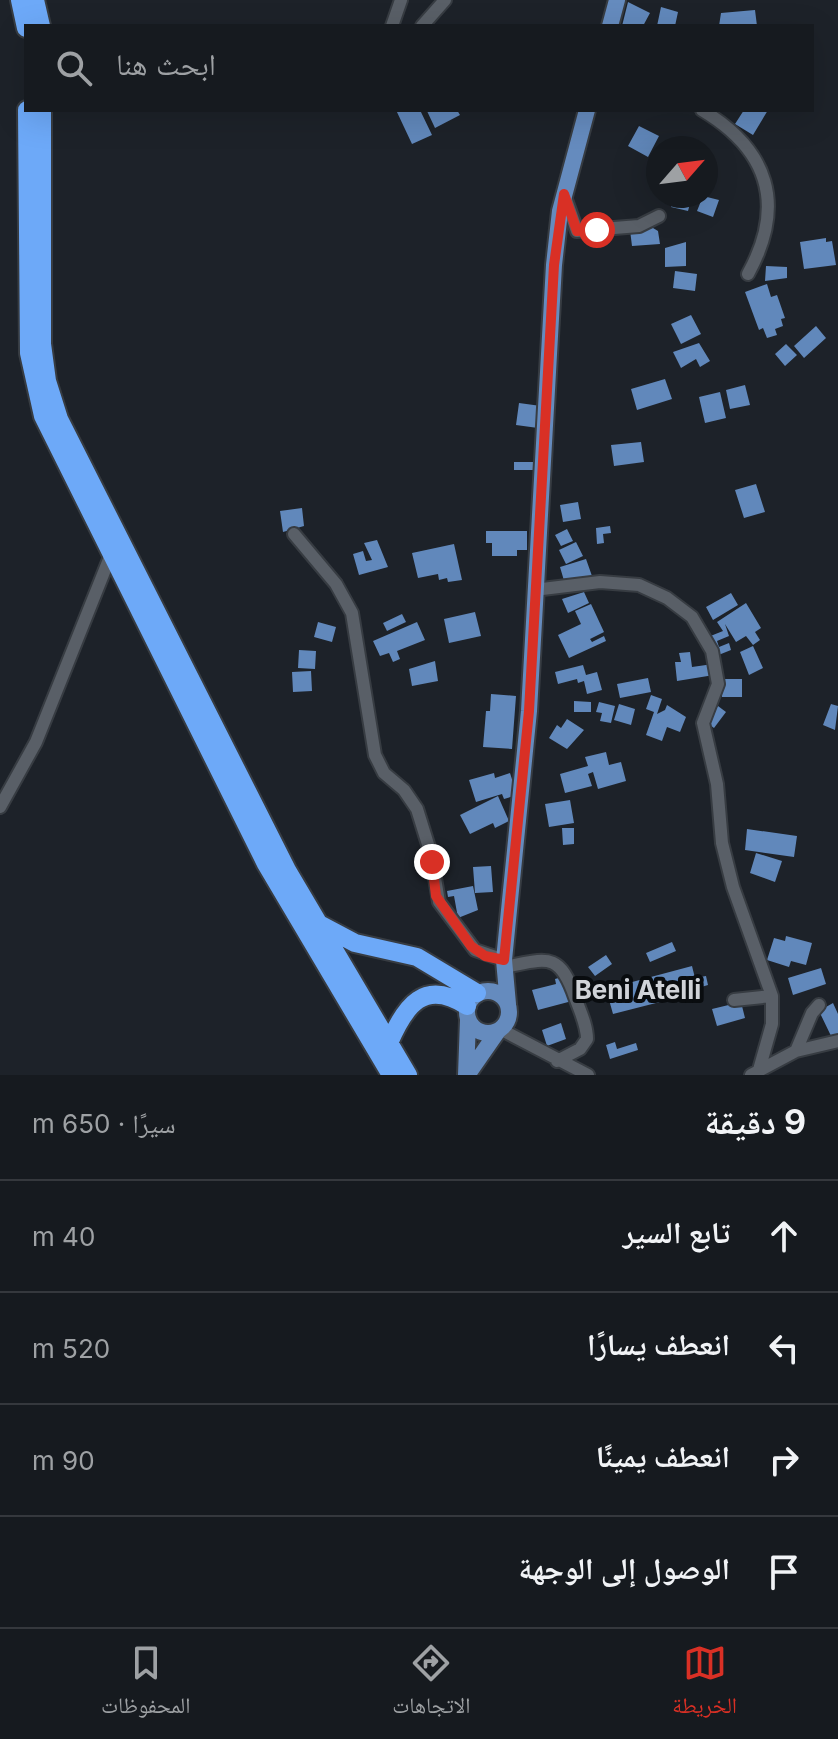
<!DOCTYPE html>
<html lang="ar">
<head>
<meta charset="utf-8">
<style>
  :root { --surface:#161a1f; --page:#1f2328; --text:#f1f3f6; --muted:#9ea1a4; --line:#35383d; --accent:#d93025 }
  body { margin:0; font-family:Inter,"Noto Naskh Arabic",sans-serif; background:var(--page); color:var(--text); direction:rtl }
  .compass { position:absolute; left:646px; top:136px; width:72px; height:72px; border-radius:50%; background:var(--surface); box-shadow:0 8px 32px #0002; rotate:62deg }
  .stop { position:absolute; width:24px; height:24px; margin:-18px; border:6px solid #d93025; border-radius:50%; background:#fff }
  .stop.end { background:#d93025; border-color:#fff; box-shadow:0 2px 8px #0008 }
  .list { margin:0; padding:0; list-style:none }
  h2 { display:flex; justify-content:space-between; align-items:center; height:104px; margin:0; padding:0 32px; font-size:34px }
  h2 small { font-size:26px; font-weight:400; color:var(--muted) }
  .list li { display:grid; grid-template-columns:52px 1fr auto; gap:24px; align-items:center; box-sizing:border-box; height:112px; padding:0 32px; border-top:2px solid var(--line) }
  .list b { display:block; font-size:30px; white-space:nowrap }
  .list em { font-size:26px; font-style:normal; color:var(--muted) }
  .icon { flex:none; width:44px; height:44px; fill:none; stroke:currentColor; stroke-width:2; stroke-linecap:round; stroke-linejoin:round }
  .map { position:relative; flex:none; width:838px; height:1075px; overflow:hidden; direction:ltr }
  .search { position:absolute; background:var(--surface); box-shadow:0 8px 32px #0002; left:24px; right:24px; top:24px; height:88px; display:flex; align-items:center; gap:20px; box-sizing:border-box; padding:0 28px; border-radius:0px; color:var(--muted); font-size:30px }
  .sheet { height:552px; background:var(--surface) }
  nav { display:flex; justify-content:space-around; align-items:center; box-sizing:border-box; height:112px; border-top:2px solid var(--line); background:var(--surface); font-size:22px; color:var(--muted) }
  nav a { display:grid; justify-items:center; gap:4px }
  nav .on { color:var(--accent) }
  .map>svg:first-child { display:block }
</style>
</head>
<body>
<div class="map">
<svg width="838" height="1075" viewBox="0 0 838 1075">
  <rect width="100%" height="100%" fill="#1d2229"/>
  <path fill="#6188bb" d="M628,2L650,13L643,26H622Z
    M661,7L678,12L675,26H657Z
    M755,10L757,26H719L721,13Z
    M396,110H420L432,135L412,144Z
    M446,110H457L460,115L435,128L427,111Z
    M744,110H768L753,135L735,124Z
    M639,126L659,136L648,157L628,146Z
    M674,196H692L688,211L671,207Z
    M703,196L719,200L713,217L697,211Z
    M653,228L658,231L660,244L632,246L630,230Z
    M826,238V242L832,241L836,265L804,269L800,242Z
    M686,242V266L665,267V248Z
    M766,266L787,267V278L765,281Z
    M675,271L697,274L695,291L673,288Z
    M767,284L771,297L777,295L785,318L781,319L783,326L775,329L777,335L767,338L763,328L759,330L745,292Z
    M691,315L701,334L681,344L671,324Z
    M816,326L826,338L804,358L794,346Z
    M699,343L710,361L700,367L696,359L681,368L673,352Z
    M786,344L797,355L785,366L775,354Z
    M665,379L672,399L637,410L631,389Z
    M745,385L750,405L730,409L726,390Z
    M720,392L726,418L705,423L699,397Z
    M519,403L541,406L538,428L516,425Z
    M641,442L644,462L614,466L611,445Z
    M514,462H534V470H514Z
    M756,484L765,512L744,518L735,490Z
    M578,502L581,519L563,522L560,505Z
    M302,508L304,526L283,532L280,511Z
    M610,526L611,533L603,534L604,543L597,544L596,528Z
    M567,529L573,541L561,546L555,535Z
    M486,531H527V550H517V556H492V543H486Z
    M377,540L388,567L359,575L353,554L363,551L366,561L372,560L364,543Z
    M576,542L583,556L566,564L559,550Z
    M454,544L462,580L448,582L447,578L439,580L438,574L418,578L412,553Z
    M586,559L592,576L565,584L560,567Z
    M584,592L589,603L568,613L562,599Z
    M731,593L738,605L713,620L706,607Z
    M746,603L761,628L755,632L760,640L753,645L746,636L736,642L725,624L729,636L717,641L719,647L729,643L731,650L716,656L708,637L723,631L717,622Z
    M591,604L604,632L590,639L592,642L604,636L606,641L569,658L558,635L581,624L575,611Z
    M475,612L481,636L449,643L444,619Z
    M402,614L406,622L387,631L383,623Z
    M318,622L336,627L332,642L314,637Z
    M417,622L425,640L397,651L400,659L393,662L389,653L380,656L373,641Z
    M753,646L763,668L749,675L740,652Z
    M299,650L316,651L315,669L298,668Z
    M690,652L692,667L713,664L714,675L677,681L675,662H681L679,653Z
    M435,661L438,681L412,686L409,669Z
    M583,665L586,675L597,672L602,690L587,694L584,681L578,683L577,679L558,684L555,672Z
    M311,671L312,691L293,692L292,672Z
    M648,678L651,692L620,698L617,684Z
    M722,679H742V697H722Z
    M491,694L516,696L512,749L483,747L486,711H490Z
    M651,695L662,699L657,714L665,710L667,705L686,717L680,732L667,727L662,741L646,735L654,712L646,709Z
    M574,701L591,702V712H574Z
    M599,702L615,706L611,723L600,721L602,713L596,712Z
    M619,704L635,709L631,725L614,720Z
    M831,704L838,706L835,730L823,725Z
    M718,706L726,712L714,728L706,722Z
    M567,719L584,730L567,749L549,738L557,725L561,728Z
    M606,752L609,765L621,762L626,781L598,789L593,772L588,774L592,786L565,793L560,774L588,766L585,757Z
    M494,773L495,778L510,773L517,795L504,799L502,794L476,802L469,780Z
    M498,796L509,821L495,828L493,823L470,834L460,815Z
    M570,800L574,823L549,827L545,804Z
    M562,828H574V844L563,845Z
    M747,829L797,836L794,857L745,850Z
    M756,853L782,861L775,882L750,873Z
    M491,866L493,892L475,893L473,867Z
    M473,886L478,910L458,918L454,896L448,897L447,891Z
    M786,936L812,943L806,965L791,961L789,967L767,960L774,938L785,941Z
    M672,942L676,951L650,962L646,953Z
    M606,955L612,964L595,976L588,967Z
    M692,966L695,978L706,976L708,985L698,988L699,992L613,1014L606,989Z
    M821,968L826,984L793,995L788,978Z
    M565,976L572,1001L538,1010L532,990L556,984L555,979Z
    M741,1002L745,1018L717,1026L712,1009Z
    M833,1003L838,1014V1035L832,1038L819,1011Z
    M561,1023L566,1039L547,1046L542,1030Z
    M615,1042L617,1049L636,1043L638,1050L610,1059L606,1045Z"/>
  <g fill="none" stroke-linecap="round" stroke-linejoin="round">
    <defs>
      <path id="minor" d="M392,26L401,0
        M422,26L445,0
        M702,110C769,150 786,205 748,274
        M565,197L577,231L639,226L659,216
        M294,534L336,584L352,613L375,755L384,773L404,790L417,809L431,854L439,902L475,950L504,960
        M534,590L600,582L639,585L667,598L692,617L712,651L718,684L703,723L717,784L722,843L733,887L772,996V1024L759,1070
        M0,807L36,742L112,552
        M504,967C547,959 559,951 575,997C580,1011 587,1025 587,1039L580,1049L557,1061
        M734,1000L772,996
        M500,1029L588,1075
        M796,1051L812,1013L819,1005
        M751,1075L796,1051L838,1041"/>
      <path id="major" d="M610,26L617,0
        M467 1012a21 21 0 1 1 42 0a21 21 0 1 1-42 0Z
        M508,1004L504,960L529,711L554,265L560,211L587,110
        M468,1074L498,1031
        M466,1075L468,1020"/>
      <path id="highway" d="M20,0L26,28
        M35,0L41,26
        M27,110L29,353L43,416L266,864L391,1075
        M42,110V344L47,381L59,419L287,870L408,1075
        M321,925L355,943L417,957L477,993
        M389,1043C405,1006 424,978 467,1006"/>
    </defs>
    <use href="#minor" stroke="#373c42" stroke-width="16"/>
    <use href="#major" stroke="#373c42" stroke-width="20"/>
    <use href="#highway" stroke="#373c42" stroke-width="22"/>
    <use href="#minor" stroke="#595f67" stroke-width="12"/>
    <use href="#major" stroke="#658bbe" stroke-width="16"/>
    <use href="#highway" stroke="#6da9f8" stroke-width="18"/>
  </g>
  <g fill="none" stroke-linecap="round" stroke-linejoin="round">
    <path stroke="#d93025" stroke-width="10" d="M432,862L436,896L471,946L485,956L504,960L529,711L554,265L564,194L577,231L597,230"/>
  </g>
  <g text-anchor="middle" dominant-baseline="central" stroke-width="8" stroke-linejoin="round" paint-order="stroke">
    <g font-size="26" font-weight="bold" fill="#d0d3d8" stroke="#090c0f">
      <text x="638" y="989">Beni Atelli</text>
    </g>
  </g>
</svg>
<svg class="compass" viewBox="-18 -18 36 36"><path d="M0-13l5 13h-10z" fill="#e53935"/><path d="M0 13l5-13h-10z" fill="#9ea1a4"/></svg>
<div class="stop" style="left:597px;top:230px"></div>
<div class="stop end" style="left:432px;top:862px"></div>
<div class="search"><svg class="icon" aria-label="search" viewBox="0 0 24 24"><circle cx="10" cy="10" r="6"/><path d="M15 15l6 6"/></svg>ابحث هنا</div>
</div>
<section class="sheet">
<h2>9 دقيقة<small>سيرًا · 650 m</small></h2>
<ul class="list">
<li><svg class="icon" aria-label="ahead" viewBox="0 0 24 24"><path d="M12 20V5M6 11l6-6 6 6"/></svg><div><b>تابع السير</b></div><em>40 m</em></li>
<li><svg class="icon" aria-label="left" viewBox="0 0 24 24"><path d="M17 20v-9H6M10 6l-5 5 5 5"/></svg><div><b>انعطف يسارًا</b></div><em>520 m</em></li>
<li><svg class="icon" aria-label="right" viewBox="0 0 24 24"><path d="M7 20v-9h11M14 6l5 5-5 5"/></svg><div><b>انعطف يمينًا</b></div><em>90 m</em></li>
<li><svg class="icon" aria-label="arrive" viewBox="0 0 24 24"><path d="M6 21V4h12l-3 4 3 4H6"/></svg><div><b>الوصول إلى الوجهة</b></div></li>
</ul>
</section>
<nav>
<a class="on"><svg class="icon" aria-label="map" viewBox="0 0 24 24"><path d="M3 6l6-2 6 2 6-2v14l-6 2-6-2-6 2zM9 4v14M15 6v14"/></svg>الخريطة</a>
<a><svg class="icon" aria-label="directions" viewBox="0 0 24 24"><path d="M12 3l9 9-9 9-9-9zM9 14v-3h6M13 9l2 2-2 2"/></svg>الاتجاهات</a>
<a><svg class="icon" aria-label="saved" viewBox="0 0 24 24"><path d="M7 4h10v16l-5-4-5 4z"/></svg>المحفوظات</a>
</nav>
</body>
</html>
